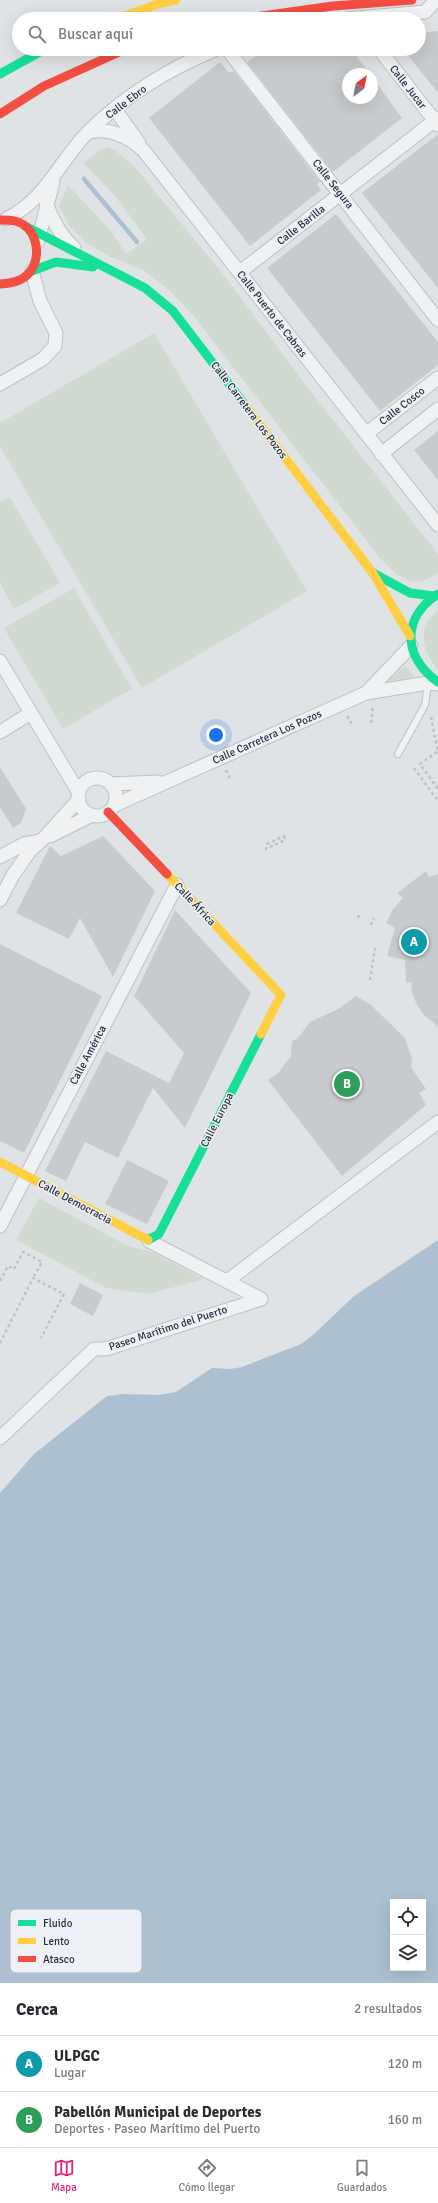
<!DOCTYPE html>
<html lang="es">
<head>
<meta charset="utf-8">
<style>
  :root { --surface:#fff; --page:#f7f7f7; --text:#2b2b33; --muted:#7c7c81; --line:#e1e1e2; --accent:#db2777 }
  body { margin:0; font-family:Signika,sans-serif; background:var(--page); color:var(--text) }
  .controls { position:absolute; right:12px; bottom:12px; display:grid; overflow:hidden; border-radius:0px; box-shadow:0 4px 16px #0002 }
  .controls button { width:36px; height:36px; display:grid; place-items:center; padding:0; border:0; border-bottom:1px solid var(--line); background:var(--surface); color:var(--text); font:20px sans-serif }
  .compass { position:absolute; left:342px; top:68px; width:36px; height:36px; border-radius:50%; background:var(--surface); box-shadow:0 4px 16px #0002; rotate:32deg }
  .you { position:absolute; left:216px; top:735px; width:14px; height:14px; margin:-10px; border:3px solid #fff; border-radius:50%; background:#1a73e8; box-shadow:0 0 0 6px #1a73e833 }
  .badge { display:grid; place-items:center; width:26px; height:26px; border-radius:50%; background:var(--accent); color:#fff; font-size:13px; font-weight:700 }
  .pin { position:absolute; translate:-50% -50%; border:2px solid #fff; box-shadow:0 1px 4px #0006 }
  .list { margin:0; padding:0; list-style:none }
  h2 { display:flex; justify-content:space-between; align-items:center; height:52px; margin:0; padding:0 16px; font-size:17px }
  h2 small { font-size:13px; font-weight:400; color:var(--muted) }
  .list li { display:grid; grid-template-columns:26px 1fr auto; gap:12px; align-items:center; box-sizing:border-box; height:56px; padding:0 16px; border-top:1px solid var(--line) }
  .list b { display:block; font-size:15px; white-space:nowrap }
  .list p { margin:0; font-size:13px; white-space:nowrap; color:var(--muted) }
  .list em { font-size:13px; font-style:normal; color:var(--muted) }
  .icon { flex:none; width:22px; height:22px; fill:none; stroke:currentColor; stroke-width:2; stroke-linecap:round; stroke-linejoin:round }
  .map { position:relative; flex:none; width:438px; height:1983px; overflow:hidden }
  .search { position:absolute; background:var(--surface); box-shadow:0 4px 16px #0002; left:12px; right:12px; top:12px; height:44px; display:flex; align-items:center; gap:10px; box-sizing:border-box; padding:0 14px; border-radius:22px; color:var(--muted); font-size:15px }
  .sheet { height:164px; background:var(--surface) }
  nav { display:flex; justify-content:space-around; align-items:center; box-sizing:border-box; height:56px; border-top:1px solid var(--line); background:var(--surface); font-size:11px; color:var(--muted) }
  nav a { display:grid; justify-items:center; gap:2px }
  nav .on { color:var(--accent) }
  .map>svg:first-child { display:block }
</style>
</head>
<body>
<div class="map">
<svg width="438" height="1983" viewBox="0 0 438 1983">
  <rect width="100%" height="100%" fill="#e0e3e6"/>
  <path fill="#d1dad0" d="M108,147L115,150L133,165L224,275L309,389L438,554V572C413,593 397,576 379,557L193,315L169,290L143,270L111,257L85,242L69,226L59,206L68,185L111,231L126,254L147,239L115,196L83,163L102,149Z
    M154,333L307,591L142,688L0,447V423Z
    M10,497L60,583L14,609L0,583V502Z
    M74,588L132,689L63,729L4,628Z
    M438,611V669C422,653 416,625 438,611Z
    M405,666L414,677L387,681Z
    M39,1198L128,1246L152,1252L204,1279L149,1294L106,1288L16,1240Z"/>
  <path fill="#acc0d2" fill-rule="evenodd" d="M438,1240V1983H0V1493L34,1454L107,1396L123,1394L158,1395L176,1392L212,1368L230,1369L242,1367L301,1344L313,1335L354,1296ZM393,1902H423V1968H393Z"/>
  <g fill="none" stroke-linecap="round" stroke-linejoin="round">
    <path stroke="#acc0d2" stroke-width="4.5" d="M84,179L137,242"/>
  </g>
  <path fill="#c8cbce" d="M438,31V93L403,49H419V33Z
    M296,49H351L370,74H348V98H372V77L402,118L333,172L247,62L262,53Z
    M220,62L229,73L234,71L320,182L317,184L321,190L250,246L149,118Z
    M438,134V288L362,193Z
    M336,214L438,342V365L380,411L267,268Z
    M438,431V480L414,450Z
    M0,767L26,809L21,823L13,828L0,807Z
    M103,836L155,891L113,977L80,918L69,939L16,913L50,846L61,856Z
    M426,871L429,877L438,874V1027L424,1015L417,1005L412,993L411,982L406,983L405,960L387,956L395,928L386,923L393,909L403,898L397,893Z
    M175,910L251,993L185,1128L153,1088L118,1158L85,1142L66,1181L45,1171L106,1051L169,1083L184,1053L134,996Z
    M0,944L102,996L24,1153L0,1141Z
    M356,996L371,1005L405,1038L412,1059L411,1067L426,1089L419,1093L426,1105L342,1176L268,1080L278,1073L291,1056L292,1041L298,1038L310,1022L340,1008Z
    M127,1160L169,1181L147,1224L105,1204Z
    M80,1283L103,1295L93,1316L70,1304Z"/>
  <g fill="none" stroke-linecap="round" stroke-linejoin="round">
    <defs>
      <path id="lane" d="M398,754L425,705L428,683"/>
      <path id="street" d="M346,19L425,12L436,0
        M227,49L438,320
        M379,49L438,125
        M117,107L119,115L139,143
        M89,132C109,127 130,137 144,151L438,525
        M46,203C52,220 61,236 74,248
        M6,219C46,200 59,161 89,131C125,96 170,68 217,49
        M38,241L53,182
        M240,272L438,118
        M0,384L43,359L55,346L56,333L40,301L32,271
        M366,434L438,378
        M381,454L438,409
        M0,661L79,793
        M366,693L411,646
        M0,732L31,713
        M78 797a19 19 0 1 1 38 0a19 19 0 1 1-38 0Z
        M111,784L158,782
        M115,805L366,693L428,683L438,684
        M50,836L92,815
        M0,857L24,844L41,841
        M0,900L13,875L30,851L44,838L79,799
        M0,1226L177,885
        M149,1241L261,1299
        M227,1281L438,1122
        M0,1438L94,1349H106L261,1299"/>
    </defs>
    <use href="#lane" stroke="#bec1c4" stroke-width="8"/>
    <use href="#street" stroke="#bec1c4" stroke-width="15"/>
    <path stroke="#bfc1c5" stroke-width="2.5" stroke-dasharray="3 3" stroke-linecap="butt" d="M347,716L353,726
      M431,717L438,753
      M371,723L373,705
      M437,752L420,764L438,789
      M414,768L438,801
      M226,770L231,781
      M284,836L285,840L266,849L267,844Z
      M358,918L360,912
      M371,925L374,918
      M370,980L375,948
      M0,1281L8,1266L14,1269L23,1252L42,1262L33,1278
      M0,1343L33,1278L64,1294L41,1338"/>
    <use href="#lane" stroke="#eff1f2" stroke-width="6"/>
    <use href="#street" stroke="#eff1f2" stroke-width="13"/>
    <path stroke="#16e098" stroke-width="9" d="M0,74L45,49
      M25,226L145,288L173,311L245,405
      M32,271L56,262L93,267
      M373,573L410,593L434,596
      M438,594C401,618 403,657 438,682
      M148,1240L159,1234L261,1034"/>
    <path stroke="#ffcf43" stroke-width="9" d="M116,19L161,3L176,0
      M245,405L372,572L410,636
      M167,874L281,995L261,1034
      M0,1162L148,1240"/>
    <path stroke="#f24e42" stroke-width="9" d="M239,19L333,6L412,0
      M0,114L44,86L126,49
      M0,220C5,220 11,220 15,221C38,227 43,259 28,274C21,282 10,283 0,284
      M108,812L167,874"/>
  </g>
  <g text-anchor="middle" dominant-baseline="central" stroke-width="3" stroke-linejoin="round" paint-order="stroke">
    <g font-size="11" fill="#263040" stroke="#edf1f6">
      <text transform="translate(408 87) rotate(52)">Calle Jucar</text>
      <text transform="translate(126 102) rotate(-37)">Calle Ebro</text>
      <text transform="translate(333 184) rotate(52)">Calle Segura</text>
      <text transform="translate(301 225) rotate(-38)">Calle Barilla</text>
      <text transform="translate(272 314) rotate(52)">Calle Puerto de Cabras</text>
      <text transform="translate(402 406) rotate(-38)">Calle Cosco</text>
      <text transform="translate(249 410) rotate(53)">Calle Carretera Los Pozos</text>
      <text transform="translate(267 737) rotate(-24)">Calle Carretera Los Pozos</text>
      <text transform="translate(195 904) rotate(47)">Calle África</text>
      <text transform="translate(88 1055) rotate(-62)">Calle América</text>
      <text transform="translate(217 1120) rotate(-63)">Calle Europa</text>
      <text transform="translate(75 1202) rotate(28)">Calle Democracia</text>
      <text transform="translate(168 1328) rotate(-18)">Paseo Marítimo del Puerto</text>
    </g>
  </g>
  <rect x="10" y="1909" width="132" height="64" rx="6" fill="#edf1f6" stroke="#b1b7bf" stroke-width="1"/>
  <rect x="18" y="1920" width="18" height="6" fill="#16e098"/>
  <rect x="18" y="1938" width="18" height="6" fill="#ffcf43"/>
  <rect x="18" y="1956" width="18" height="6" fill="#f24e42"/>
  <g font-size="11" fill="#263040">
    <text x="43" y="1927">Fluido</text>
    <text x="43" y="1945">Lento</text>
    <text x="43" y="1963">Atasco</text>
  </g>
</svg>
<div class="controls">
<button><svg class="icon" aria-label="locate" viewBox="0 0 24 24"><circle cx="12" cy="12" r="6"/><path d="M12 2v4M12 18v4M2 12h4M18 12h4"/></svg></button>
<button><svg class="icon" aria-label="layers" viewBox="0 0 24 24"><path d="M12 4l9 5-9 5-9-5zM3 14l9 5 9-5"/></svg></button>
</div>
<svg class="compass" viewBox="-18 -18 36 36"><path d="M0-13l5 13h-10z" fill="#e53935"/><path d="M0 13l5-13h-10z" fill="#7c7c81"/></svg>
<div class="you"></div>
<div class="pin badge" style="left:414px;top:942px;background:#0f9aa8">A</div>
<div class="pin badge" style="left:347px;top:1084px;background:#2e9e5b">B</div>
<div class="search"><svg class="icon" aria-label="search" viewBox="0 0 24 24"><circle cx="10" cy="10" r="6"/><path d="M15 15l6 6"/></svg>Buscar aquí</div>
</div>
<section class="sheet">
<h2>Cerca<small>2 resultados</small></h2>
<ul class="list">
<li><span class="badge" style="background:#0f9aa8">A</span><div><b>ULPGC</b><p>Lugar</p></div><em>120 m</em></li>
<li><span class="badge" style="background:#2e9e5b">B</span><div><b>Pabellón Municipal de Deportes</b><p>Deportes · Paseo Marítimo del Puerto</p></div><em>160 m</em></li>
</ul>
</section>
<nav>
<a class="on"><svg class="icon" aria-label="map" viewBox="0 0 24 24"><path d="M3 6l6-2 6 2 6-2v14l-6 2-6-2-6 2zM9 4v14M15 6v14"/></svg>Mapa</a>
<a><svg class="icon" aria-label="directions" viewBox="0 0 24 24"><path d="M12 3l9 9-9 9-9-9zM9 14v-3h6M13 9l2 2-2 2"/></svg>Cómo llegar</a>
<a><svg class="icon" aria-label="saved" viewBox="0 0 24 24"><path d="M7 4h10v16l-5-4-5 4z"/></svg>Guardados</a>
</nav>
</body>
</html>
